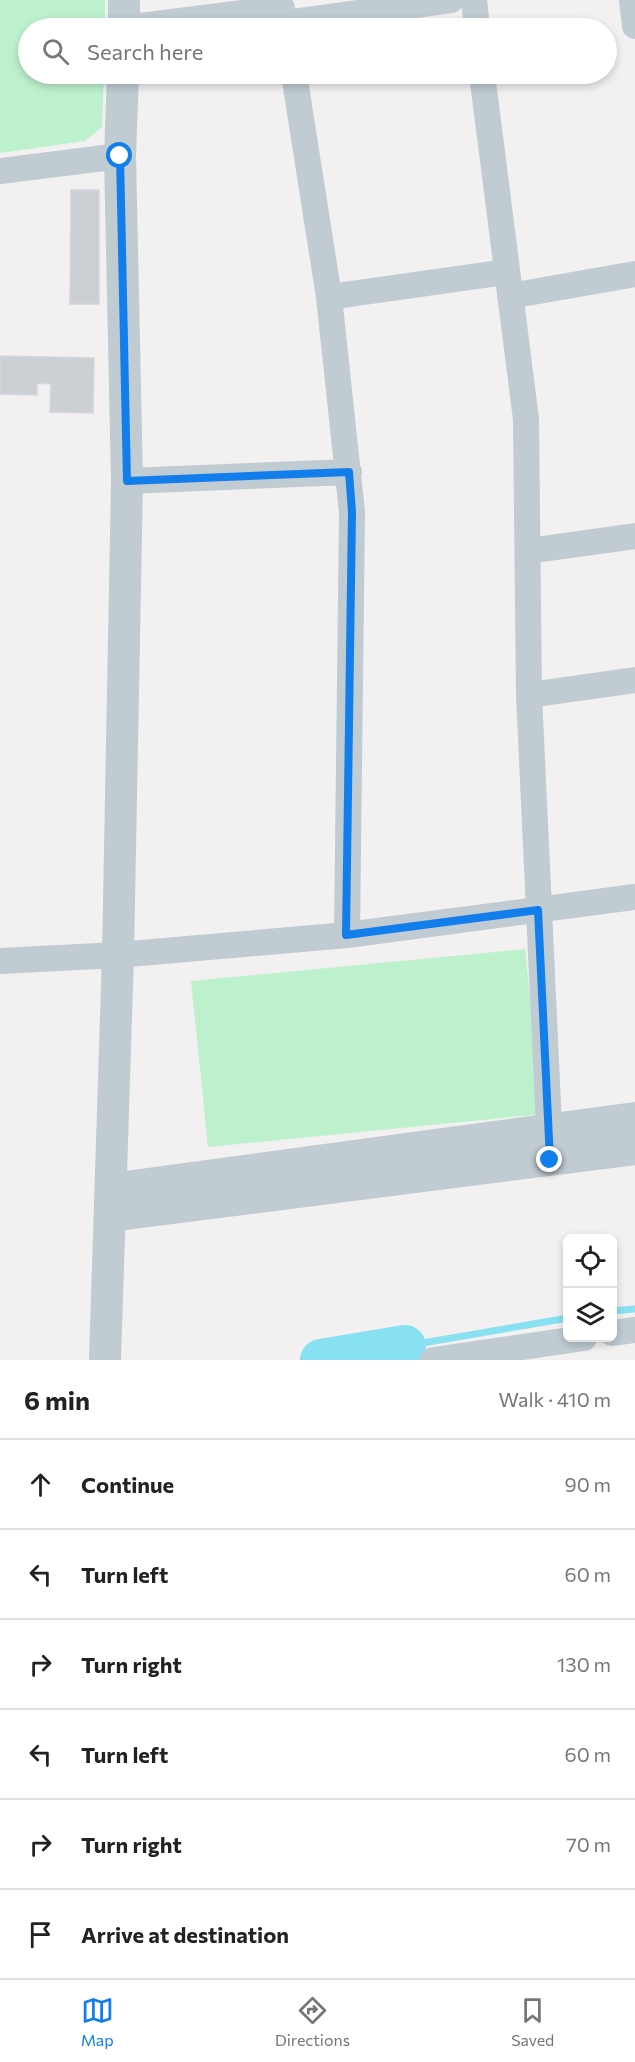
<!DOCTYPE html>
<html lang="en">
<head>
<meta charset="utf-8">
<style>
  :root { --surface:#fff; --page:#f2f2f2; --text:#222; --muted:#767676; --line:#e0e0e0; --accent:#117eeb }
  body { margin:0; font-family:Commissioner,sans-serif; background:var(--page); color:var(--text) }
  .controls { position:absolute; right:18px; bottom:18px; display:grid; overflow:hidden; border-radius:9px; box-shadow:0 3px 9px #0003 }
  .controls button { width:54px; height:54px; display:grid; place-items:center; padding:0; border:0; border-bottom:2px solid var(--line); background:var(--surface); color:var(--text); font:30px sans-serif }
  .stop { position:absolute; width:18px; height:18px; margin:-14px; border:4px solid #117eeb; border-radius:50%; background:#fff }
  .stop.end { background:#117eeb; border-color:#fff; box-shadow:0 2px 6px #0008 }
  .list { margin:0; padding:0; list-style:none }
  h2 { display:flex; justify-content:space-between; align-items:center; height:78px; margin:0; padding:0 24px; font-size:26px }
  h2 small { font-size:20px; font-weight:400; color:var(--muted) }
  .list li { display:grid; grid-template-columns:39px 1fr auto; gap:18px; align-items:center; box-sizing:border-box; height:90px; padding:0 24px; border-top:2px solid var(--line) }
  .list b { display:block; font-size:22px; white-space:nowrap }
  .list em { font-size:20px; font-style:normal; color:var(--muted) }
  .icon { flex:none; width:33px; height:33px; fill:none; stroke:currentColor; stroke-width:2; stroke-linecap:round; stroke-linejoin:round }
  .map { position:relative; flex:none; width:635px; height:1360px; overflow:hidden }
  .search { position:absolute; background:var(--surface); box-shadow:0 3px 9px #0003; left:18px; right:18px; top:18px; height:66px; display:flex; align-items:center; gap:15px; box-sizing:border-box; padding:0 21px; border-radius:33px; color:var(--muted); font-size:22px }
  .sheet { height:618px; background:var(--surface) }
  nav { display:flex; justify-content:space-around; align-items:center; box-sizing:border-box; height:84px; border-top:2px solid var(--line); background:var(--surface); font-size:16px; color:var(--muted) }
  nav a { display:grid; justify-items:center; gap:3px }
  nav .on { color:var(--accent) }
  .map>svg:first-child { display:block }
</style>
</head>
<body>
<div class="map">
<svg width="635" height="1360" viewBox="0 0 635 1360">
  <rect width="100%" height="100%" fill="#f2f0f0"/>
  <path fill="#bdf1ce" d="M0,0H105V28H28V74H104L102,127L85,141L0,153Z
    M525,949L542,1114L208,1147L191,981Z"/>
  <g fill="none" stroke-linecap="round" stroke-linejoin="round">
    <path stroke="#88e1f0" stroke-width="7" d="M612,1311L635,1309
      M405,1346L568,1318"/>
    <path stroke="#88e1f0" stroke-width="42" d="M321,1360L405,1346"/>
  </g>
  <path fill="#cccfd4" stroke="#d3d6db" stroke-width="1.5" d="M71,190H99V304H70Z
    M0,356L94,358L93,413L50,412L51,384L37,383V395L0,394Z"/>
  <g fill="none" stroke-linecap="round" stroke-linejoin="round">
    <path stroke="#c0cbd2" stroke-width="26" d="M474,0L477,28
      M632,0L635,26
      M286,23L451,0
      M124,28L282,8
      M294,74L329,297L352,512L347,935
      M482,74L526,419L529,695L550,1147
      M0,171L120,156
      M510,296L635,274
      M329,297L506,272
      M127,481L349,472
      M528,551L635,536
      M529,695L635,680
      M0,961L118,955L347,935L635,897
      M612,1333L635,1330
      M433,1360L584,1338"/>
    <path stroke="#c0cbd2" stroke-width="32" d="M124,0V28
      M111,1189L635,1118
      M110,1216L635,1149
      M105,1360L118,955L127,481L120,156L123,74"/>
  </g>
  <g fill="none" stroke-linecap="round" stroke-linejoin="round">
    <path stroke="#117eeb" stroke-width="8" d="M120,156L127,481L349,472L352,512L346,935L538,910L550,1160"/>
  </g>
</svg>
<div class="controls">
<button><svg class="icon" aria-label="locate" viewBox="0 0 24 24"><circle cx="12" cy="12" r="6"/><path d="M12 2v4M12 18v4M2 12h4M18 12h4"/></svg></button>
<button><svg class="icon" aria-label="layers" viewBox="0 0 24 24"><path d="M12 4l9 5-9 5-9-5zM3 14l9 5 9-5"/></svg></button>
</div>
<div class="stop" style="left:120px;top:156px"></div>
<div class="stop end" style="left:550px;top:1160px"></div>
<div class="search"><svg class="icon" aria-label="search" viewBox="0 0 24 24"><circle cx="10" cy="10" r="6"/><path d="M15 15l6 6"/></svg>Search here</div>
</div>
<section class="sheet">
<h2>6 min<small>Walk · 410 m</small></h2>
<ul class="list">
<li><svg class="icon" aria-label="ahead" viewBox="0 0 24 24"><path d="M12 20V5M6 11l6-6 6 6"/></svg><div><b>Continue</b></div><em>90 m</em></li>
<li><svg class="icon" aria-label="left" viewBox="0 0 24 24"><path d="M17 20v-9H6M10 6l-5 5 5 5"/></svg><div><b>Turn left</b></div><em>60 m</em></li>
<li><svg class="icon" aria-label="right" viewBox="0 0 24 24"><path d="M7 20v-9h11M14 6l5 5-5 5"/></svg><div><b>Turn right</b></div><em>130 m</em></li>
<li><svg class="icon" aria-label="left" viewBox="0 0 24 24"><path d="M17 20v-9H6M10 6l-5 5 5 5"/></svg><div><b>Turn left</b></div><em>60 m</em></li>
<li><svg class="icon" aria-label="right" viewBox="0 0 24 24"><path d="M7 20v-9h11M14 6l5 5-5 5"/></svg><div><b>Turn right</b></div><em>70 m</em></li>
<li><svg class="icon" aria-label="arrive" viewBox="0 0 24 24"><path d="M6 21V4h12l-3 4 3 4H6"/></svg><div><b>Arrive at destination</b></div></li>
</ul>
</section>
<nav>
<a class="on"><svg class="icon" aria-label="map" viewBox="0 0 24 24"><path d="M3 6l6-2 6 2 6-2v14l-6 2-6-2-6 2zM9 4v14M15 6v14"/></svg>Map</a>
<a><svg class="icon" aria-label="directions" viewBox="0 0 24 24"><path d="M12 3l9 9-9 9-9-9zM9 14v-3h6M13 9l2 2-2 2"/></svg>Directions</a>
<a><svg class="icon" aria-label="saved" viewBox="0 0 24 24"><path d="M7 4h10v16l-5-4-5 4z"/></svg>Saved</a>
</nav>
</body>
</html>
